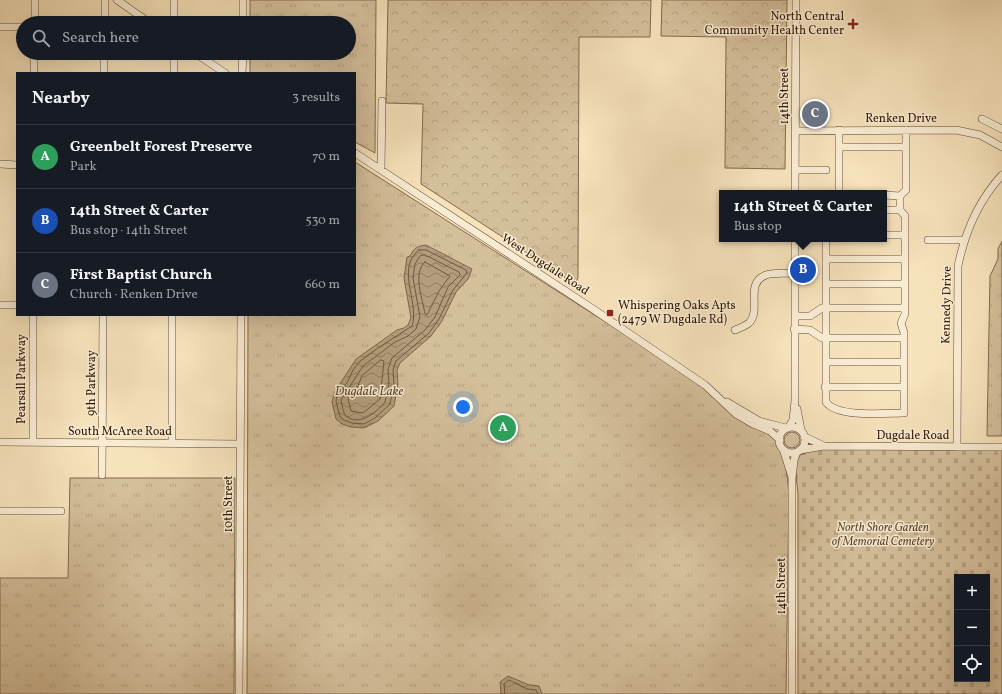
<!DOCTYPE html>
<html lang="en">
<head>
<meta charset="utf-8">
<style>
  :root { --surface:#171b24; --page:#242831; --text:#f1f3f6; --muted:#9ea1a6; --line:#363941; --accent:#c59692 }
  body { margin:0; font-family:Vollkorn,serif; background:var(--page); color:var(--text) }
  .controls { position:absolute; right:12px; bottom:12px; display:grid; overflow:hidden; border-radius:0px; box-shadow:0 4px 16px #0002 }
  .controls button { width:36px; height:36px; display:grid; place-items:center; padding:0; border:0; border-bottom:1px solid var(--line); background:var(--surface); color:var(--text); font:20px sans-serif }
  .you { position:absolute; left:463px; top:407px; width:14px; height:14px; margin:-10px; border:3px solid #fff; border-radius:50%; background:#1a73e8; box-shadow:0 0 0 6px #1a73e833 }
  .badge { display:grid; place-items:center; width:26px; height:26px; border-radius:50%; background:var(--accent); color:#fff; font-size:13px; font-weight:700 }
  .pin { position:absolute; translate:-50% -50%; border:2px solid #fff; box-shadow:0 1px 4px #0006 }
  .popup { position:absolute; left:719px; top:190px; width:168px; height:52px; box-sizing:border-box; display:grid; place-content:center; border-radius:0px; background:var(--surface); filter:drop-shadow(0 1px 3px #0005); font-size:13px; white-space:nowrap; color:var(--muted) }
  .popup b { font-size:15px; color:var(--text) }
  .popup::after { content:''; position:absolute; left:50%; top:100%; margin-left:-8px; border:8px solid transparent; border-top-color:var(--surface) }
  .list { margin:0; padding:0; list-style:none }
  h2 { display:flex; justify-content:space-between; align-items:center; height:52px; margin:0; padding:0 16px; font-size:17px }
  h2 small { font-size:13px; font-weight:400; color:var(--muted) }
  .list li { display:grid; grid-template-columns:26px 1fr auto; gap:12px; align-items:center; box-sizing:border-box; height:64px; padding:0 16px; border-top:1px solid var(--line) }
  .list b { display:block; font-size:15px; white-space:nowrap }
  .list p { margin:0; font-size:13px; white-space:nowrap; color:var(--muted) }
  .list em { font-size:13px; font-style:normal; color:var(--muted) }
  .icon { flex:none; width:22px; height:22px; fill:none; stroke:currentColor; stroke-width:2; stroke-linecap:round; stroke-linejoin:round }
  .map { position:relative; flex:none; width:1002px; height:694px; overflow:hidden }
  .search { position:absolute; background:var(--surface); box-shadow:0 4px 16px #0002; left:16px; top:16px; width:340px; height:44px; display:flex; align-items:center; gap:10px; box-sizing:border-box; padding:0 14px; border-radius:22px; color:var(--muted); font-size:15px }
  .panel { position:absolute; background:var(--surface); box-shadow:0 4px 16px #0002; left:16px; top:72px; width:340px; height:244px; border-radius:0px }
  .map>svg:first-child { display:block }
</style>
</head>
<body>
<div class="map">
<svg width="1002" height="694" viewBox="0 0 1002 694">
  <defs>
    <pattern id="grass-tufts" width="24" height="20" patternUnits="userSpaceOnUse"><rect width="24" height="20" fill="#d4bf9b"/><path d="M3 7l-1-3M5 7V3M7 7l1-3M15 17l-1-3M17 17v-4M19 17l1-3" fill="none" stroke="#b6a384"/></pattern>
    <pattern id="forest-crowns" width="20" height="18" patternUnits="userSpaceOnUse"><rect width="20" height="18" fill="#d4bf9b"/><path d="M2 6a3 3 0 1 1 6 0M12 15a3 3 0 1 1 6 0" fill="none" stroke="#b6a384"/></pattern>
    <pattern id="cemetery-stones" width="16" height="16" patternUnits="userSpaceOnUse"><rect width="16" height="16" fill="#d4bf9b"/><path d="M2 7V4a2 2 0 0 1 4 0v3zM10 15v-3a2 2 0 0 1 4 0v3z" fill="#b6a384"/></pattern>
    <pattern id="water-waves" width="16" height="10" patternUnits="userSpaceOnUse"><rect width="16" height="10" fill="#b29c7b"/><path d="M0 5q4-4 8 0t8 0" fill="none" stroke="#917e62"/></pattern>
  </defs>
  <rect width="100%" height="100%" fill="#f6e2bb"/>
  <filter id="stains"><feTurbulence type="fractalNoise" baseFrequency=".005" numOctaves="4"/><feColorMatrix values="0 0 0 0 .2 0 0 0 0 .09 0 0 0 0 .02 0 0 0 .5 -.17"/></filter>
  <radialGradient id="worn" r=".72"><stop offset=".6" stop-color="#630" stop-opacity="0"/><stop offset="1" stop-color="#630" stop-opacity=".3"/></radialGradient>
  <path fill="url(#grass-tufts)" stroke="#82694e" d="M250,0H376L375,153L355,142V73H250V53H349V23H250Z
    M355,162L681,370L769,432C785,449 787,472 789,496L786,694H247L248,315H355Z
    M1002,241V436H987L990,276L998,259V249Z
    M784 440a8 8 0 1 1 16 0a8 8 0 1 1-16 0Z
    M70,478H235L234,694H0V578H68Z"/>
  <path fill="url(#forest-crowns)" stroke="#82694e" d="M388,0H651L650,37H579L578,278L575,284L421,184L423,104L386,103Z
    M662,0H787L785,169L725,168L726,37L661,36Z"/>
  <path fill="url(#cemetery-stones)" stroke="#82694e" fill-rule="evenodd" d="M815,449L1002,450V694H798V494L795,466L800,455ZM957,577H987V679H957Z"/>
  <path fill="url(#water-waves)" stroke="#7e654a" d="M426,245L472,269L468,279L456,292L442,321L431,336L400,363L397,370L398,384L394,406L378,421L364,428L351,427L342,424L336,419L332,402L334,393L356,359L397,330L404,328L408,325L411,318L404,278L407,257L410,256C414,248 417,246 426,245Z
    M508,676L529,685L539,686L542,694H501L500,682Z"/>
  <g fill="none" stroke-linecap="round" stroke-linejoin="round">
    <path stroke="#70583e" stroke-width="1" d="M419,250H426L466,270L467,273L453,290L439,319L429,333L396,361L393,370L394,385L390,404L375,418L364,424L352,423L344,420L340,417L336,401L337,395L347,383L353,370L359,362L378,348L412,326C420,303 395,268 419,250Z
      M425,255L459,272L460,275L448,287L435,317L425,330L392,358L388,369L389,384L385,402C377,412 359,427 346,416C343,413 342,404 341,400L363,366L395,342L408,336L416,329L420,317L413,278L415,264L420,256Z
      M425,262L450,276L439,291L427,315L425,314C423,300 412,273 425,262Z
      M381,360L384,361L380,399L363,413L351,411L348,399L357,388L362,376Z
      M505,694L504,684L509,680L527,689L536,690L538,694"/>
    <defs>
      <path id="minor" d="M117,0L150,23
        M35,23V0
        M105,23V0
        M174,23V0
        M243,23V0
        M0,27H23
        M195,53L225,73
        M34,73V53
        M104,73V53
        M174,73V53
        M242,73L243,53
        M982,119L1002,129
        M795,131L956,130L980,135L1002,147
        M839,147H906
        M355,153L593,309L705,385L736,414L753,424L770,431L780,440
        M0,164L17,165
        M381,169L382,101
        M795,170H826
        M795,193L796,0
        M839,193V130
        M884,195L900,196
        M900,210V196L906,190V130
        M884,235H905
        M826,239V402C837,418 886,413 904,413V333L901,323L905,314V216L900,210H884
        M928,240H964
        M826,259H905
        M826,284H905
        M0,305H17
        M795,316H810L822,308H905
        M794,329L810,330L822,338H904
        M735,330C740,328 745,326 749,323C762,310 744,283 766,275C775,272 785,274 795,273
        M826,362H904
        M825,387H904
        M727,402L759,421L786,428
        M797,409L801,430
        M779 440a13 13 0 1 1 26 0a13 13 0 1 1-26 0Z
        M788,428L793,420L795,401V239
        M805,437L824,446
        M0,442L240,444
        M33,443V315
        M172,443V315
        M957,447L958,266C965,232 978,201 1002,175
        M783,449L792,477
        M800,450L824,446L1002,447
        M102,475L103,315
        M0,511H61
        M239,694L241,315
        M792,694V478L794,460L797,452"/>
    </defs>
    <use href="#minor" stroke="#61472f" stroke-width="8"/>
    <use href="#minor" stroke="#f9ecd3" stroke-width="7"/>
  </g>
  <g fill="#8f2418" stroke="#f9ecd3" stroke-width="1.5">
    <path d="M851 18h4v4h4v4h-4v4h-4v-4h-4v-4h4z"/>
    <rect x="606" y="309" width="8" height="8" rx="2"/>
  </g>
  <g text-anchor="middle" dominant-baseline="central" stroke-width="3" stroke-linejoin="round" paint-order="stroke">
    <g font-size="12" fill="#2f1300" stroke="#f9ecd3" text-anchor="end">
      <text x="844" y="17">North Central<tspan x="844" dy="14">Community Health Center</tspan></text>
      <text x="618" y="306" text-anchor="start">Whispering Oaks Apts<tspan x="618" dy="14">(2479 W Dugdale Rd)</tspan></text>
    </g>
    <g font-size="12" fill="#2f1300" stroke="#f9ecd3">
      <text transform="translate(785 96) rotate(-90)">14th Street</text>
      <text x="901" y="119">Renken Drive</text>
      <text transform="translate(545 265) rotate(33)">West Dugdale Road</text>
      <text transform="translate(947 305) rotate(-89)">Kennedy Drive</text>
      <text transform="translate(22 379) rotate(-90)">Pearsall Parkway</text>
      <text transform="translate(92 383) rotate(-90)">9th Parkway</text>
      <text x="120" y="432">South McAree Road</text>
      <text x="913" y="436">Dugdale Road</text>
      <text transform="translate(229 504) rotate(-90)">10th Street</text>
      <text transform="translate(782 586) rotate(-90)">14th Street</text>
    </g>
    <g font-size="12" font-style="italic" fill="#61472e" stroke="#f9ecd3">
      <text x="883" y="528">North Shore Garden<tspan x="883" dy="14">of Memorial Cemetery</tspan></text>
    </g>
    <g font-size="13" font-style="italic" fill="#634a31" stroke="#f9ecd3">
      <text x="369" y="392">Dugdale Lake</text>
    </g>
  </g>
  <rect width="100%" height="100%" filter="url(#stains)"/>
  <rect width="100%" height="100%" fill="url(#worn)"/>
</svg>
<div class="controls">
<button>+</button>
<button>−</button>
<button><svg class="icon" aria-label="locate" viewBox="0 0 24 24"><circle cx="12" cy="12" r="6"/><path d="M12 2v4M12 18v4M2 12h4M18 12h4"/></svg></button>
</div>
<div class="you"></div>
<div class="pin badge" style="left:503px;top:428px;background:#2e9e5b">A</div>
<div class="pin badge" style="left:803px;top:270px;background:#1a4fb4">B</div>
<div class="popup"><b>14th Street &amp; Carter</b>Bus stop</div>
<div class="pin badge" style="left:815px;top:114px;background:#6b7280">C</div>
<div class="search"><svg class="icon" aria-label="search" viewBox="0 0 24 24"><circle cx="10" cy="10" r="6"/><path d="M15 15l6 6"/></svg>Search here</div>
<section class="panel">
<h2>Nearby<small>3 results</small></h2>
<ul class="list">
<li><span class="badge" style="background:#2e9e5b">A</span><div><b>Greenbelt Forest Preserve</b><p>Park</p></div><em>70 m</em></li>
<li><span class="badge" style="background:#1a4fb4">B</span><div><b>14th Street &amp; Carter</b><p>Bus stop · 14th Street</p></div><em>530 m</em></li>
<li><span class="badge" style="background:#6b7280">C</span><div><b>First Baptist Church</b><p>Church · Renken Drive</p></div><em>660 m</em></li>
</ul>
</section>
</div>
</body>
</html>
